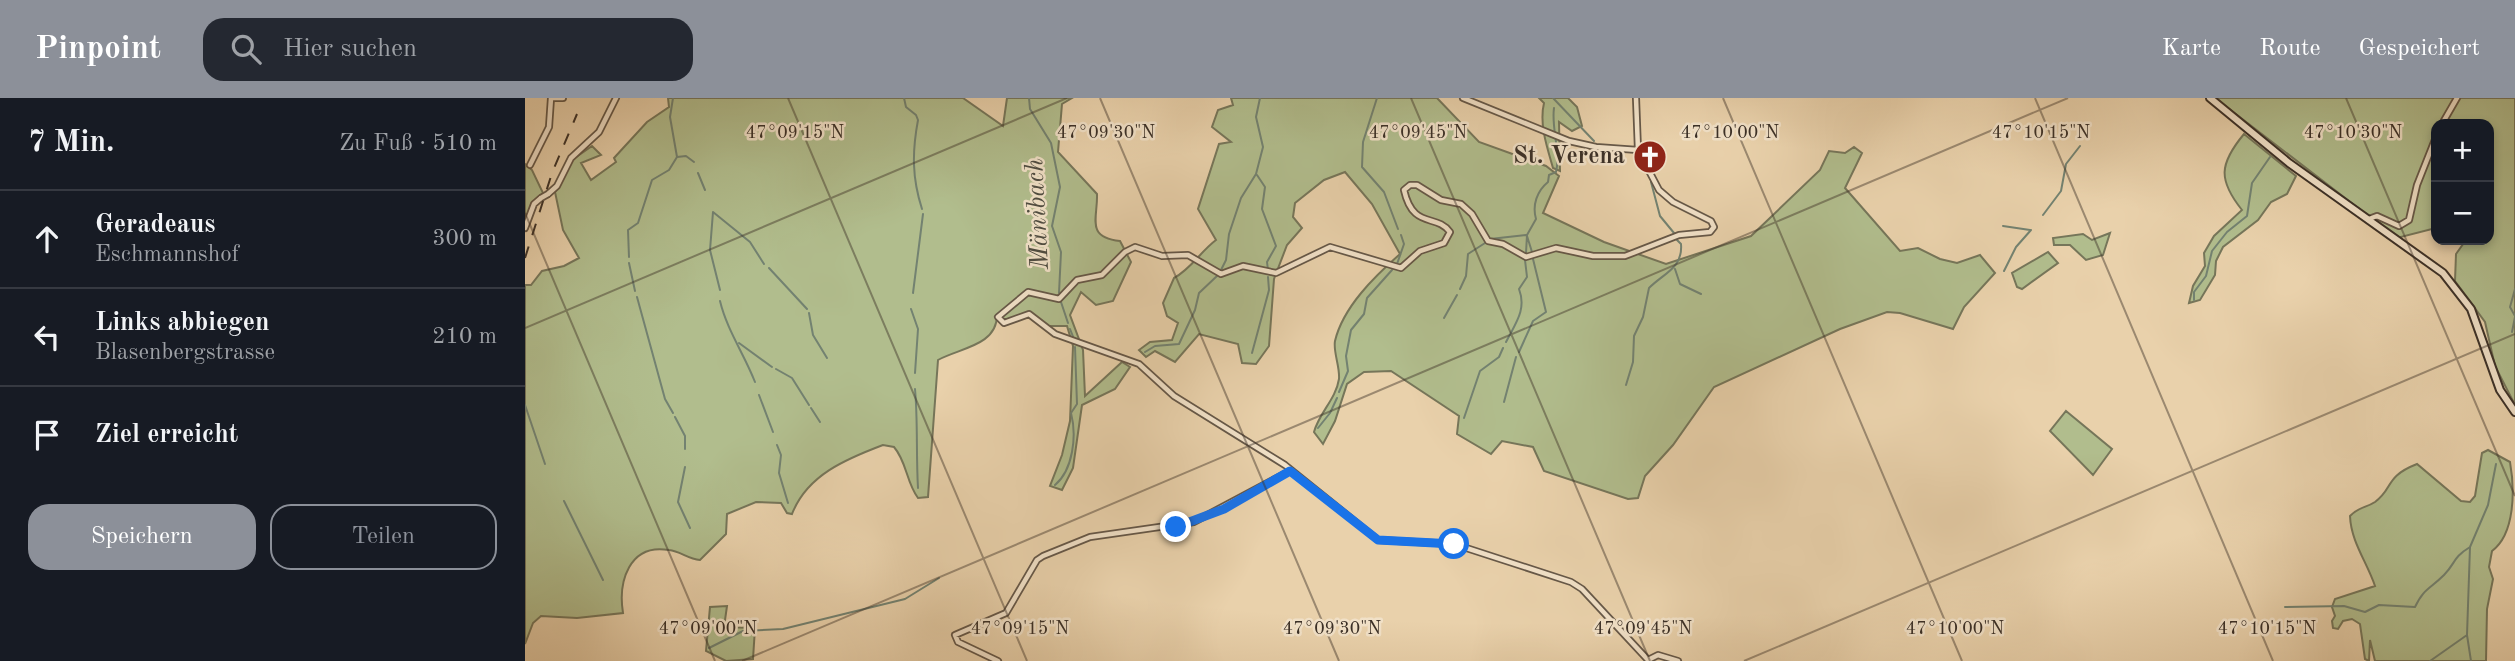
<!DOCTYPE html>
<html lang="de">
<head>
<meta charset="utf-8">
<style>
  :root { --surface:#171b24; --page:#242831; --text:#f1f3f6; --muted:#9ea1a6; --line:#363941; --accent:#8c9099 }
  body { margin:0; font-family:"Old Standard TT",serif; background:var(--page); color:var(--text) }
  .controls { position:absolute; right:21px; top:21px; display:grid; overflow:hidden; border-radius:14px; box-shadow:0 4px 10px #0003 }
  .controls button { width:63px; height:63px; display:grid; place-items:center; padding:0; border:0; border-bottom:2px solid var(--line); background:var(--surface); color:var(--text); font:35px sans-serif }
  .stop { position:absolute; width:21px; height:21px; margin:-16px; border:5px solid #1a73e8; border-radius:50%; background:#fff }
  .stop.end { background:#1a73e8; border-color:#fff; box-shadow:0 2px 7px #0008 }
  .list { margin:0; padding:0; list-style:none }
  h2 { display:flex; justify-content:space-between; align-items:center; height:91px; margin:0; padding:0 28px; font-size:30px }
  h2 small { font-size:23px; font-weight:400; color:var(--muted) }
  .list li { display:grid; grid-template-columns:46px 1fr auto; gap:21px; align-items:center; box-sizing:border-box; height:98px; padding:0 28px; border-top:2px solid var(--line) }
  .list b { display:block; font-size:26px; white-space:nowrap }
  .list p { margin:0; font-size:23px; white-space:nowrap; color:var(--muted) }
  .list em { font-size:23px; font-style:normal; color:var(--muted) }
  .actions { display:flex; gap:14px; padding:21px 28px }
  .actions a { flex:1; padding:16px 0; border:2px solid var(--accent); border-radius:21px; text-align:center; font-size:24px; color:var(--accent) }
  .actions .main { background:var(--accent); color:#fff }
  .icon { flex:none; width:38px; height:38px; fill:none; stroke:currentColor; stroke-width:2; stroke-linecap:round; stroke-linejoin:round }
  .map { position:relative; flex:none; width:1990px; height:563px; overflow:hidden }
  header { display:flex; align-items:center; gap:42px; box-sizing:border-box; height:98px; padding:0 35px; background:var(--accent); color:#fff }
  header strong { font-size:33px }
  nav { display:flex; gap:38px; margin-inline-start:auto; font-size:24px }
  .search { width:490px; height:63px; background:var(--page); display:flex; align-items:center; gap:18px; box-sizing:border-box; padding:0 24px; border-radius:21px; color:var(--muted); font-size:26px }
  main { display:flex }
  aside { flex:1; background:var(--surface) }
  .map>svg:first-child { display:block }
</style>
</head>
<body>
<header>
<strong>Pinpoint</strong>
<div class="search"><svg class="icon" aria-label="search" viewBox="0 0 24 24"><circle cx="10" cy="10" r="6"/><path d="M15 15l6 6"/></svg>Hier suchen</div>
<nav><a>Karte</a><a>Route</a><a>Gespeichert</a></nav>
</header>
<main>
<aside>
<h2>7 Min.<small>Zu Fuß · 510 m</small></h2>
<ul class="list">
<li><svg class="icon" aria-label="ahead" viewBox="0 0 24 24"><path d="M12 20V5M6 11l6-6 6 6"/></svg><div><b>Geradeaus</b><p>Eschmannshof</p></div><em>300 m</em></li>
<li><svg class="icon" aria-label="left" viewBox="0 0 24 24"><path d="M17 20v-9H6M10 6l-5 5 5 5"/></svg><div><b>Links abbiegen</b><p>Blasenbergstrasse</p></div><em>210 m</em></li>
<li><svg class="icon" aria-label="arrive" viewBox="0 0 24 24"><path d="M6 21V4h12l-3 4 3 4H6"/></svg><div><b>Ziel erreicht</b></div></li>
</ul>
<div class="actions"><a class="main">Speichern</a><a>Teilen</a></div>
</aside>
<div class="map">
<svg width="1990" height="563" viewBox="0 0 1990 563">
  <rect width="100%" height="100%" fill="#e9d1ab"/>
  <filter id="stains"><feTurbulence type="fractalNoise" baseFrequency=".00286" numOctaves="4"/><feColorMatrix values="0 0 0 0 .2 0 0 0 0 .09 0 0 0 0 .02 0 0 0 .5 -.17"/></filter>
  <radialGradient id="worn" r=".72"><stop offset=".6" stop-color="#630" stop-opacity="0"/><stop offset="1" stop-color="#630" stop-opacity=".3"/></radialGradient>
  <path fill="#b1bd8d" stroke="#76765a" stroke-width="2" d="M143,0H438L478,28L482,0H547L537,6L533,54L572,96C573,120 560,139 595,143L606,164L588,203L571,207L556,194L545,217L558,252L560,298L597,264L605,269L590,291L557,307L548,370L537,392L525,388L537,357L545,323L548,248L542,228H521L505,214L484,222L475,220L503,197L508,196L523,201L524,197L505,192L472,217C472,248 434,250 413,262L403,399L393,400C381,384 382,364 369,349L358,347C321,361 282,377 267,416L262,415L256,405L231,404L202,416L201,436L175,462C163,461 155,453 144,452C104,445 93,484 98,515L52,520L16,518L8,525L0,546V187H6L17,173L39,168L54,160L38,132L30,94L47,62L67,48L76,57L56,65L66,82L91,64L89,60L122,24L144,9Z
    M706,0H912L954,44L1021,68L1034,78L1018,115L1079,144L1141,166L1226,138L1295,72L1304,53L1320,55L1329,49L1337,55L1320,90L1375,153L1393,150L1415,161L1432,165L1455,157L1470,175L1439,209L1428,231L1375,215L1362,214L1315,231L1189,289L1148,347L1120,378L1113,400L1103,401L1019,373L1008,349L977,343L966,356L932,336L934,318L866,273L839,274L822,286L810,323L798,346L789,334C794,315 811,301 814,281C815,268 808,254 810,243C818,209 850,178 875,156L847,106L820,74L799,82L770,105L768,119L777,130L762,147L749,181L744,248L731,266L717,265L713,246L674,236L650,264L630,253L621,259L614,252L625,244L647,242L653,225L642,218L638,205L649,180C666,171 675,154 691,142L673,111L694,46L706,44L687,29L693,12L708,7Z
    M1014,0H1043L1052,9L1057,28L1047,33L1034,24L1035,73L1028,70C1022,49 1014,26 1019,5Z
    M1690,0H1990V307L1970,268L1960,224L1930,183L1931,156L1941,142H1964V26H1911V130L1872,140Z
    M1719,36L1771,78L1762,96L1746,104L1733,122L1698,149L1691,163L1690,177L1675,202L1664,205L1668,188L1680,168L1679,155L1689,138L1717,112C1693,82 1694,66 1719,36Z
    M0,66L7,72L18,95L6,108L0,128Z
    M1585,135L1578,157L1561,162L1545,147H1529L1528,140L1558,136L1567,142Z
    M1523,154L1533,165L1497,191L1492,189L1487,175Z
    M1541,313L1587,351L1568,377L1525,333Z
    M1963,352L1985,364C1990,392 1990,436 1967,453L1964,469L1968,481L1962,511L1961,563H1850L1845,542L1844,563L1840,561L1835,526L1827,521L1818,523L1813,531L1808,530L1807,523L1810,518L1807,509L1810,501L1850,488C1842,464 1826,444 1825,418C1833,409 1841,410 1850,404C1869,390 1859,379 1892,366L1936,403L1945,404L1950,398L1957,355Z
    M202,508L199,529L230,530L228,561L201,563L181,553L185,509Z"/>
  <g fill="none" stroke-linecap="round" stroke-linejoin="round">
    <path stroke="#738271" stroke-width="2" d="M148,0L145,19L152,59L161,58L169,64
      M379,0L381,9L391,17L393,22C387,54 387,80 397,111
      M504,0L505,11L526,45L535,89L527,128L536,154L534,195
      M852,0L838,44L837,69L859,94L873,131
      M1028,0L1069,43
      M173,75L180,92
      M732,77L740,89L737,111L751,148L742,164L743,172
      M1126,84L1135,118L1149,135
      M1518,117L1536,93L1541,66L1555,48
      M1478,128L1505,132
      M1002,138L1007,154
      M965,141L1001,137
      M1001,155L1002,137L1011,121C1007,107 1012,93 1023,84L1024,77L1031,74C1036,53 1026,31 1029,10
      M104,159L103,132L113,125L127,82L144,72L152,59
      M104,165L110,193
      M872,166L879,146L876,137
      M244,170L282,211
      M1150,171L1155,186L1176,196
      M696,172L701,162L704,136L716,100L731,76L738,49L731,19L735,0
      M1479,173L1491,149L1506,132
      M935,191L941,178L943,156L960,145
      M1990,191L1985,209L1990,218
      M195,192L185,152L188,114L225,144L239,166
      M388,195L398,116
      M112,199L140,301L148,315
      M1669,202V194L1681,178L1687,153L1702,134L1722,118L1727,85L1745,59
      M195,203C202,232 219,256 230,284
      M536,204L543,225
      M386,211L393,231L390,275
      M284,215L288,237L302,260
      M919,220L932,197
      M545,231L549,241
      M1987,234L1990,219
      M981,244C990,226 1002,212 994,191L1002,179L1000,162
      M214,245L247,269
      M620,254L630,248L654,246L670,212L674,195L692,178
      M994,254L1008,223L1021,214L1008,161
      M727,255L744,192L743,179
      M251,271L267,280L284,307
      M1101,287L1108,264L1109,238L1118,219L1124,190C1139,175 1158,170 1156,146L1152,142
      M390,291C393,324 391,356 393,390
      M814,294L823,273L821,258L826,232L839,216L842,200L867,172
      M234,297L248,334
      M979,304L991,259
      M0,307L20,366
      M286,310L295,324
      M150,319L160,338V351
      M939,320L955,273L974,259L978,250
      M793,330L805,315L812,300
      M252,347L256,357L254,375L263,405
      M160,369L153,404L165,430
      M530,387C548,372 552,338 546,315L552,306L550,249
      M39,403L78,482
      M1760,509L1819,508L1840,514L1854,507L1890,509C1899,490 1905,491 1919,477C1931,465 1927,460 1945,449
      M1942,537L1946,563
      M184,550L218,533L258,531L380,501L414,480
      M1905,563L1942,537L1945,449L1963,407L1971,366"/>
    <defs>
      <path id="street" d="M27,0H38
        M938,0L1044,43L1071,49L1113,52
        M1111,0L1113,52L1134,92L1148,104L1186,123L1189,129L1185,134L1154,137L1100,158H1068L1031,150L1001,159L978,146L963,143L947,116L936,106L916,102L892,87H885L879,92C888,132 911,115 925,134L919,145L895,153L876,170L805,149L751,175L718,168L696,176L663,157L637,158L610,149L600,154L577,177L552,182L534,201L503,194L473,219L479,225L504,216L530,236L614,266L649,298L760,367L853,442L929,446L1046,484L1057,491L1124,563
        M1917,26L1932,0
        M5,67L24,29L26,0
        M23,96L32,88L46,60L74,34L91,0
        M1844,121L1852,118L1874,128L1884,122L1892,87L1911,39
        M0,130L9,106L16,100
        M1123,562L1133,557L1153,563
        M473,563L433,544L430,537L481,515L512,462L518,458L565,439L669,424L765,373"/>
      <path id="secondary" d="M1685,0L1764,65L1918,175L1946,211L1975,292L1990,314"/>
    </defs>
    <use href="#street" stroke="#665848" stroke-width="8"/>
    <use href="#secondary" stroke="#3b3027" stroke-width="10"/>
    <use href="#street" stroke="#f1e1c8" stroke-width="4.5"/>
    <use href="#secondary" stroke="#f1e1c8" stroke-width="6"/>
    <path stroke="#3b3027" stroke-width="2" stroke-dasharray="12 12" stroke-linecap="butt" d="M0,160L27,75L52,16"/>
    <defs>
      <path id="street-bridge" d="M16,100L23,96"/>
    </defs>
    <use href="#street-bridge" stroke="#665848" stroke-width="8" stroke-linecap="butt"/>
    <use href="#street-bridge" stroke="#f1e1c8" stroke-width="4.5"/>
  </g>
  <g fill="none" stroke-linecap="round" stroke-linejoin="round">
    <path stroke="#1a73e8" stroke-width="9" d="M651,429L699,411L765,373L853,442L929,446"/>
  </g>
  <path fill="none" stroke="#3b3027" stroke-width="2" stroke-opacity="0.45" d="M263,0L502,563M575,0L814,563M886,0L1125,563M1198,0L1437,563M1510,0L1748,563M1821,0L1990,398M0,115L190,563M0,230L542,0M217,563L1543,0M1219,563L1990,236"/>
  <defs>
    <symbol id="church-disc" viewBox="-11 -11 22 22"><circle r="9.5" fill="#8f2418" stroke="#f1e1c8"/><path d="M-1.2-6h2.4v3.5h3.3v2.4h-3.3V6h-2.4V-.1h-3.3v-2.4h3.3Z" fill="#fff"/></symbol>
  </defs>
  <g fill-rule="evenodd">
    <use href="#church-disc" x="1106" y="40" width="38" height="38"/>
  </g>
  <g text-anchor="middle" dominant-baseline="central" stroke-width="5" stroke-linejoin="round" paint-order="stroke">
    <g font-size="24" font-weight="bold" fill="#3b3027" stroke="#f1e1c8" text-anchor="end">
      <text x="1100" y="59">St. Verena</text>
    </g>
    <g font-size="26" font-style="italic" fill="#4e4b40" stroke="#f1e1c8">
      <text transform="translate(513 116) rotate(-93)">Mänibach</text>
    </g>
  </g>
  <g font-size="18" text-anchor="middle" fill="#3b3027" stroke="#f1e1c8" stroke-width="5" stroke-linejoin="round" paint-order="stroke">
    <text x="1205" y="40">47°10'00"N</text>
    <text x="270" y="40">47°09'15"N</text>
    <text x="581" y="40">47°09'30"N</text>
    <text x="893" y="40">47°09'45"N</text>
    <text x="1516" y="40">47°10'15"N</text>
    <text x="1828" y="40">47°10'30"N</text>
    <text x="183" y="536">47°09'00"N</text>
    <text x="495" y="536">47°09'15"N</text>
    <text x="807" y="536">47°09'30"N</text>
    <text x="1118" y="536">47°09'45"N</text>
    <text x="1430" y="536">47°10'00"N</text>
    <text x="1742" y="536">47°10'15"N</text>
  </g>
  <rect width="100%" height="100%" filter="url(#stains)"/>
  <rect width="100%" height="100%" fill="url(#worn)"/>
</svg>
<div class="controls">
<button>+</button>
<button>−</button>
</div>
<div class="stop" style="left:929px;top:446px"></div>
<div class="stop end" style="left:651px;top:429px"></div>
</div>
</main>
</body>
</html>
